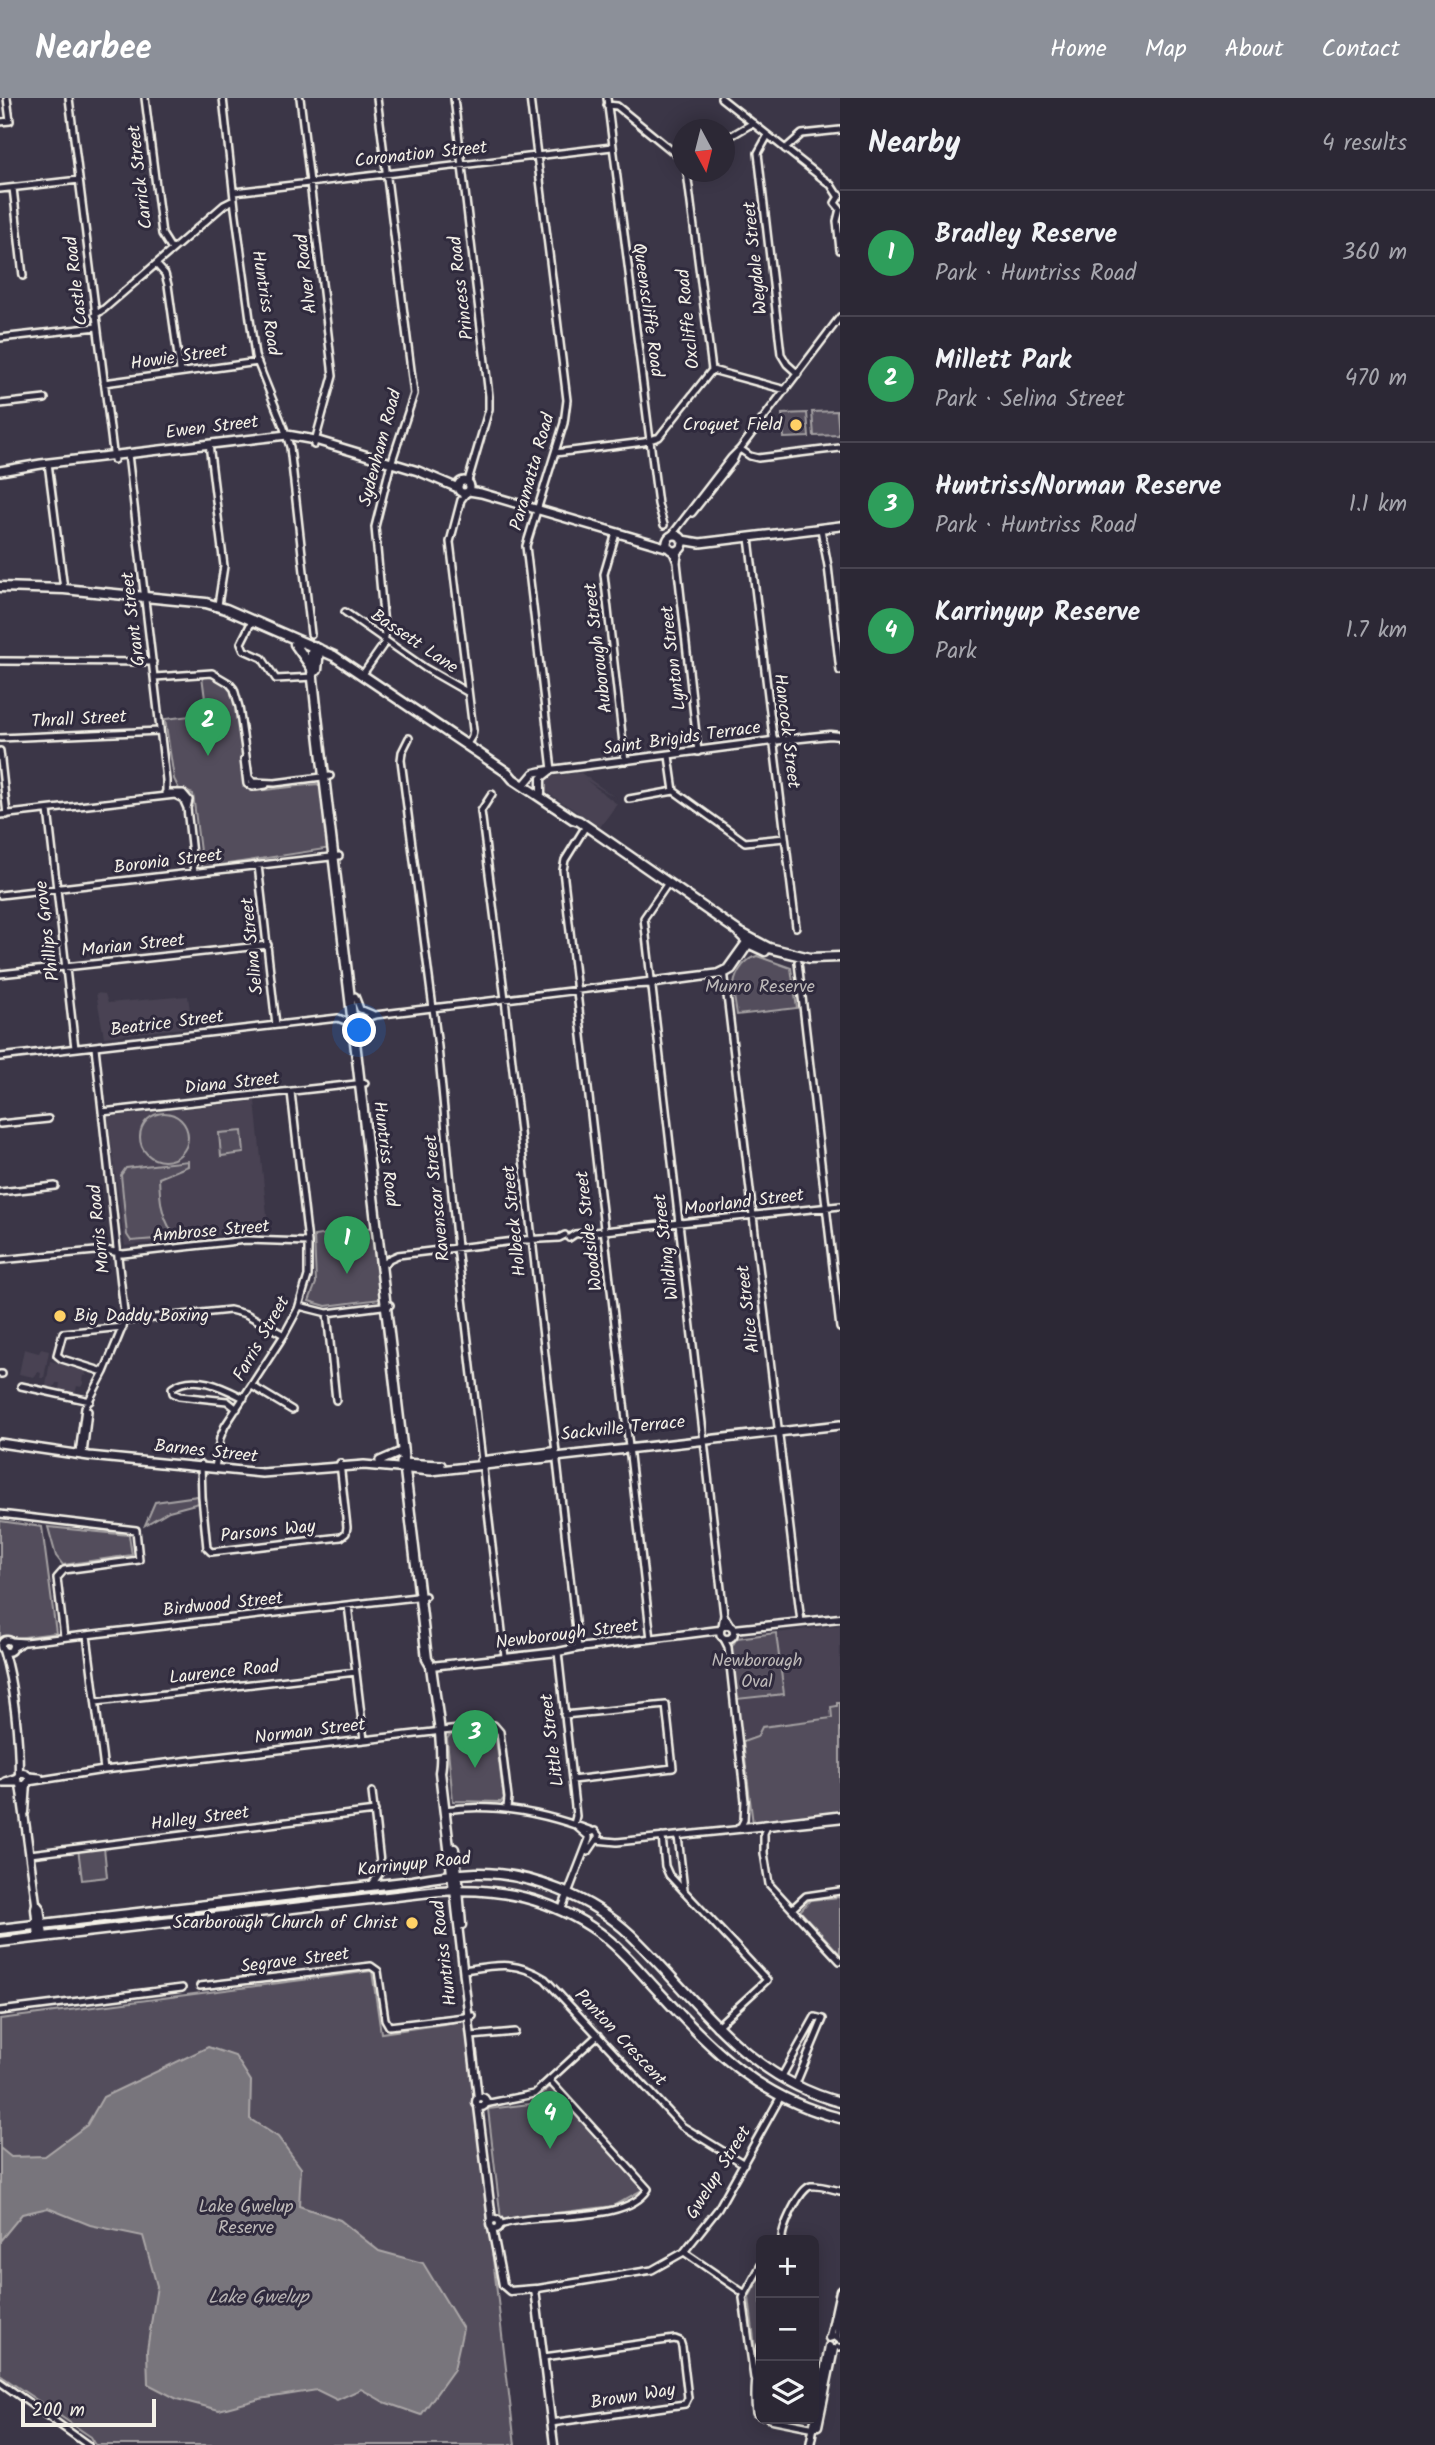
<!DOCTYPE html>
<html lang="en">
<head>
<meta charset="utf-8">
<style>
  :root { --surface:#2c2835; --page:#383441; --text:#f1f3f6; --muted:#a6a6ad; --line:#484450; --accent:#8c9099 }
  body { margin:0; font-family:Kalam,sans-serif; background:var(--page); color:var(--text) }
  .controls { position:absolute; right:21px; bottom:21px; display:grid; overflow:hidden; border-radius:10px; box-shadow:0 4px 18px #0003 }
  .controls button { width:63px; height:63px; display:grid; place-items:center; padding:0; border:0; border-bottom:2px solid var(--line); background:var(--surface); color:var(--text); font:35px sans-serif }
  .compass { position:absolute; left:672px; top:21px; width:63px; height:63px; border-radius:50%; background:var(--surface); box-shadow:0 4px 18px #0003; rotate:173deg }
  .scale { position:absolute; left:21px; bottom:18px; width:135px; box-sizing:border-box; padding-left:7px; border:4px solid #f4f1e8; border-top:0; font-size:19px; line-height:24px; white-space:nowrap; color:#f4f1e8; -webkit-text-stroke:5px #2f2a3d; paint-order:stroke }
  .you { position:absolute; left:360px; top:933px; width:24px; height:24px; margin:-18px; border:5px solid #fff; border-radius:50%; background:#1a73e8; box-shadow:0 0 0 10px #1a73e833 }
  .badge { display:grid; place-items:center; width:46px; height:46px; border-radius:50%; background:var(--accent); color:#fff; font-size:23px; font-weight:700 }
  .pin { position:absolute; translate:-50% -58px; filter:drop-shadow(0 2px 4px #0008) }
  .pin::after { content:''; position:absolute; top:37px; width:24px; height:21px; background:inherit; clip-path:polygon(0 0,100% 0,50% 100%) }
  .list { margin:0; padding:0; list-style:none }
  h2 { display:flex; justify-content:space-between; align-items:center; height:91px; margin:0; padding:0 28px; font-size:30px }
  h2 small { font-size:23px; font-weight:400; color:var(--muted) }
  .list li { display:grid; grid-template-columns:46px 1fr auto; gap:21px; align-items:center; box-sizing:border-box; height:126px; padding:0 28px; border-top:2px solid var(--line) }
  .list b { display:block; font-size:26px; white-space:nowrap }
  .list p { margin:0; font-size:23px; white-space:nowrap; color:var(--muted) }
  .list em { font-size:23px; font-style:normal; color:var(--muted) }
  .icon { flex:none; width:38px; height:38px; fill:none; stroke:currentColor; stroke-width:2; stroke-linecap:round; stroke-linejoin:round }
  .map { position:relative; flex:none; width:840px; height:2347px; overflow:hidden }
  header { display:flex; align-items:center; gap:42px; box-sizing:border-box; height:98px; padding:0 35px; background:var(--accent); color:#fff }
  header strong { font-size:33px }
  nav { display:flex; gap:38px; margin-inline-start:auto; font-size:24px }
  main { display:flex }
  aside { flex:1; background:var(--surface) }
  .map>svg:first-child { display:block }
</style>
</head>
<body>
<header>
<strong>Nearbee</strong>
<nav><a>Home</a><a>Map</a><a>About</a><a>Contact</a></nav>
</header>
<main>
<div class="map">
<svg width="840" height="2347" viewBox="0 0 840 2347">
  <rect width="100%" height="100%" fill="#3b3647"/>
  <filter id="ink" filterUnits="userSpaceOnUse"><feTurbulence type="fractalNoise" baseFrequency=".0143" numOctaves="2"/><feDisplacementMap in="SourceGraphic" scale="14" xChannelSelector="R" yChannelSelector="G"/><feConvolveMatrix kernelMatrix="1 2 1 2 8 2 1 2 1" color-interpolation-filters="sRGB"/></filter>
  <g filter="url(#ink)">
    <path fill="#484352" d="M577,675H581L616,700L586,682L617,706L600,729L545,693L543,689L546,679Z
      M96,895L105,896L108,905L188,898L192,929L104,939Z
      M255,1003L269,1136L248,1133L125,1148L108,1019Z
      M24,1251L39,1255L41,1251L49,1253L44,1280H40L41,1275L38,1274L34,1279L19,1276Z
      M50,1263L84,1272L87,1278L83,1277L82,1283L84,1284L81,1289L77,1288L75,1296L63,1293L59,1291L60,1285H56L54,1289L46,1288Z
      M840,1527V1605H837L832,1620L763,1629L757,1639L743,1644L731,1550L735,1542L737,1540Z"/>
    <path fill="#534e5c" stroke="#a4a0a2" stroke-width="2" d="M837,313L839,337L814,338L812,314Z
      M807,315L809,339L784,340L782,316Z
      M202,578C218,579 227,584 237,597L250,690L256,693L317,686L322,688L331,750L202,770L193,696L179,691L174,681L165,621L207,616Z
      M757,858L791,870L797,910L737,917C734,896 729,885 743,867C748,862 750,860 757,858Z
      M140 1039a24 24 0 1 1 48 0a24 24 0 1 1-48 0Z
      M242,1033L244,1055L221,1058L219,1035Z
      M188,1063V1068L159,1080C160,1102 161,1116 172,1134L168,1140L131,1143L127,1137L121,1077L126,1070Z
      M375,1129L381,1201L326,1208L309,1203L316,1185L314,1138Z
      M198,1398L199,1405L169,1413L145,1427L155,1404Z
      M0,1423L42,1429L56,1535L0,1542Z
      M48,1429L129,1437L132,1457L63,1467L56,1458Z
      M776,1535L784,1596L737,1601L731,1550L737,1540Z
      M837,1605H840V1715L753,1726L743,1644L757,1639L762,1629L832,1620L831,1609L837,1608Z
      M491,1631L495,1634L504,1700L501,1704L453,1703L447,1641L450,1637Z
      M104,1749L107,1779L82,1782L78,1750Z
      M840,1799V1856L800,1813L810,1802Z
      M372,1873L381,1935L465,1923L515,2347H96L91,2339L0,2277V1921Z
      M551,1988L644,2091L613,2108L501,2122L488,2011L530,2006Z
      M761,2177V2243L757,2266L749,2199Z"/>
    <path fill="#78747b" stroke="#aaa6a7" stroke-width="2" d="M208,1949L235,1958L251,1983L250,2021L278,2039L301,2070L299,2108L340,2122L379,2153L423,2165L463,2231L454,2271L421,2317L384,2304L361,2291L337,2302L317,2292L260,2301L219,2312L177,2301L148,2286L147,2252L157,2188L143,2138L90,2127L48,2110L22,2116L0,2143V2050L11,2059L45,2058L87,2027L103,1999Z"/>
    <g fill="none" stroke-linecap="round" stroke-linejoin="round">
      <defs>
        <path id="minor" d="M69,0L114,362
          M145,0L162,136L172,152
          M223,0L235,110L255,258L284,330L290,349L311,536
          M300,0L333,278L314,347
          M454,0L489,298V311L468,383
          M530,0L567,302L564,325L526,448L552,672
          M607,0L658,406L664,427
          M721,0L831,87L838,98
          M607,7L617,8L682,61
          M0,24L10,23L7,0
          M768,37L758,55L781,256L787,266L798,276
          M724,42L753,25
          M785,51L802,36L840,32
          M13,90L23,178
          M0,91L79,82
          M234,94L612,49
          M840,97L835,105L840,111L837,123L840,152
          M156,166L165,176L168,187L180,273
          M95,217L104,211L224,107L234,102
          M0,240L97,229
          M712,272L786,292
          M104,285L258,264
          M0,306L45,301
          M209,346L224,468L218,507
          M740,351L750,358L758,360L840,350
          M555,355L644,344L659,339L712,272L687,74
          M128,356L166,682V698
          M48,365L64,491
          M692,415L733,363L736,356
          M821,431L828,468L840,573
          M616,435L604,476L625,663
          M671,438L731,360L740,351L840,219
          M749,440L796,829
          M672,452L677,464L698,654
          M677,464L679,451
          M345,514L425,570L467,594
          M252,523L241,545L244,552L262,560L276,581L314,579
          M0,563L153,564
          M363,576L384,546L385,539L375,429L390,369L414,296L377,0
          M155,579L212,575L229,585L234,591L239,609L249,679L253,684L275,685L330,678
          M0,640L160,633
          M409,640L402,654L401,662L438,949L457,1149L505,1559
          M467,646L472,638L473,632L450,444L461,402L467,394
          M0,653L7,717
          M669,658L674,693L745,744L785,740
          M244,661L247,686L253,689L266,687
          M165,695H183L189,702L187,710L194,775
          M492,696L481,713L505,901L578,1550
          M629,701L674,693
          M48,712L75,950
          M0,717L175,697L183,701L187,710
          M586,728L565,762L563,772L651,1541
          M258,767L276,927
          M668,785L644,820L724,1517L722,1528
          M0,797L339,758
          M798,864L840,1230
          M724,872L801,1524
          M0,876L268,847
          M628,887L652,886L725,876L732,872L751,844
          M355,898L360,911L372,916
          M358,923L375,917L717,875L727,870L747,842
          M0,959L338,920L353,926
          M102,1014L365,985
          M0,1026L48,1021
          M0,1094L55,1088
          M569,1140L575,1136L604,1133L840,1108
          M0,1162L106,1152L123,1156L246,1142L308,1144
          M386,1165L389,1161L398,1157L523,1142L559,1140L565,1137
          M299,1208L327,1215L390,1207
          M327,1215L336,1302
          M125,1223L230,1212L246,1216L284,1237
          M104,1274L62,1261L57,1257L63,1235L123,1229
          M0,1276H2
          M21,1288L90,1303
          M252,1288L292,1312
          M237,1311L227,1303L179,1298L173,1295L172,1290C194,1274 224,1290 244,1300
          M79,1356L85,1310L104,1274L125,1223L95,949
          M83,1356L88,1313
          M201,1366L202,1399L207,1450L211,1454L341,1439L346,1435L347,1429L340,1365
          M215,1370L220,1340L225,1328L284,1237L298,1211L308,1178V1144L291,994
          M0,1416L136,1432L139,1462L64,1472L57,1480L64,1539
          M348,1507L364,1642
          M724,1517L730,1527
          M87,1537L104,1672
          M724,1541L728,1549L745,1703L744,1722L741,1728
          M10,1543L25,1544L425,1498
          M12,1550L22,1545
          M558,1554L576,1718L574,1726
          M96,1604L356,1574
          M564,1617L666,1607L673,1670L572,1682
          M28,1678L40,1679
          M5,1683L17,1679
          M28,1684L104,1672L494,1627L500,1634L508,1700L507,1710
          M0,1685H18
          M444,1712C495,1704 545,1715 592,1733
          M576,1728L589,1739
          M739,1729L840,1717
          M766,1731L764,1735V1755L769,1786L840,1863
          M678,1738L684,1792
          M662,1739L665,1768L669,1777L767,1882L716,1929
          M596,1742L617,1744L840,1721
          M588,1754L599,1738L595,1733L590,1735
          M30,1756L375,1713
          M371,1788L381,1773L372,1694
          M792,1811L806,1798L840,1793
          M561,1813L589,1741
          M464,1872C496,1867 516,1862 545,1881L682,2028L744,2066
          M200,1888L371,1868L378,1873L385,1921L389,1928L473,1918
          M0,1913L182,1890
          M471,1938L515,1934
          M781,1980L815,1919L823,1921L795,1988
          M485,2006L534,1996L598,1937
          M500,2127C537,2113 626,2127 648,2091L549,1982
          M782,2142C781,2131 800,2090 811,2088C820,2087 831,2091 840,2093
          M684,2154L745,2196
          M535,2191L652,2172L684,2154L718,2111L781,1998
          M761,2248C757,2272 753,2291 756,2315L761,2318
          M838,2249H840
          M544,2259L675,2241L680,2243L682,2249L688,2300L685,2306L551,2325
          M754,2280L743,2200L761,2167
          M0,2284L88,2347
          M770,2321L815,2330"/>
        <path id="tertiary" d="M523,688L534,675L543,673L772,643L830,637L840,638
          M541,695V680L550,673
          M720 1534a7 7 0 1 1 14 0a7 7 0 1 1-14 0Z
          M734,1531L840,1520
          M1 1548a6 6 0 1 1 12 0a6 6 0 1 1-12 0Z
          M3,1552C14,1587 19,1640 19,1676
          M431,1568L558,1554L578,1550L719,1532
          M17 1681a6 6 0 1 1 12 0a6 6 0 1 1-12 0Z
          M20,1686L36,1805L35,1811L38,1839
          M25,1714L27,1685
          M454,1792L478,2000
          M459,1792L462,1827
          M36,1805L40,1810L44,1838
          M476 2004a5 5 0 1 1 10 0a5 5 0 1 1-10 0Z
          M478,2008L492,2122
          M490 2126a5 5 0 1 1 10 0a5 5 0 1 1-10 0Z
          M492,2130L503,2187L510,2193L535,2191L554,2347
          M830,2239L840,2193
          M837,2239L840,2215
          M829,2240L835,2238L840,2242
          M818,2328L834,2251
          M810,2347L829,2248"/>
        <path id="secondary" d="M0,373L41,366L287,337L315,342L418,373L458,390
          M458 389a6 6 0 1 1 12 0a6 6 0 1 1-12 0Z
          M469,393L481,395L669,450
          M667 445a8 8 0 1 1 16 0a8 8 0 1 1-16 0Z
          M682,442L700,445L840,428
          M0,1345L89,1358L262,1375L364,1367L431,1373L840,1327
          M380,1363L403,1353
          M481,1363L552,1354
          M401,1365L441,1367"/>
        <path id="primary" d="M0,489L64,491L206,505L226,511L334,558L508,675L513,681L573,721L579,723L739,834L769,850L810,860L840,859
          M295,546L311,569
          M313,548L311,562L317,618L427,1561L431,1568C434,1595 445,1650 440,1674L454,1792
          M317,572L319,551
          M739,835L750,846L765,853
          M454,1751L459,1792"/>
        <path id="trunk" d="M0,1831L413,1783C434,1779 455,1776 476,1775C530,1774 592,1800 631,1837C697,1901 746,1980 840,2004
          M0,1844L439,1793C499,1789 551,1800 600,1835C623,1852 641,1875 660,1895C713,1953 761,2001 840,2020"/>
      </defs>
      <use href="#minor" stroke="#f4f1e8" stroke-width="10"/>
      <use href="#tertiary" stroke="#f4f1e8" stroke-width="11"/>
      <use href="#secondary" stroke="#f4f1e8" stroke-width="12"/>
      <use href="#primary" stroke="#f4f1e8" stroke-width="13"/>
      <use href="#trunk" stroke="#f4f1e8" stroke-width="13"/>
      <use href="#minor" stroke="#2f2a3d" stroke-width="5"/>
      <use href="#tertiary" stroke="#2f2a3d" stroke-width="6"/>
      <use href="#secondary" stroke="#2f2a3d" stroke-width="7"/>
      <use href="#primary" stroke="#2f2a3d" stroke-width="8"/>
      <use href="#trunk" stroke="#2f2a3d" stroke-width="8"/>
    </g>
  </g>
  <g fill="#ffd166" stroke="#2f2a3d" stroke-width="2.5">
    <circle cx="796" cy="327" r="7"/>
    <circle cx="60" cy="1218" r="7"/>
    <circle cx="412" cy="1825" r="7"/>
  </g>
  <g text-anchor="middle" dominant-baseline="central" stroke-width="6" stroke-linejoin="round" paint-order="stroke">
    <g font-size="18" fill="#f4f1e8" stroke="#2f2a3d">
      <text transform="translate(421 57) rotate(-6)">Coronation Street</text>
      <text transform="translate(141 79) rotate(-97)">Carrick Street</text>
      <text transform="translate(756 160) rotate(-96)">Weydale Street</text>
      <text transform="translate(307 176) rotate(-97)">Alver Road</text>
      <text transform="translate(77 183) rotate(-97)">Castle Road</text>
      <text transform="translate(462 190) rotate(-97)">Princess Road</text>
      <text transform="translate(265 205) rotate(81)">Huntriss Road</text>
      <text transform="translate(647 212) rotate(82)">Queenscliffe Road</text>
      <text transform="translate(689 221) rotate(-96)">Oxcliffe Road</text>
      <text transform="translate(179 260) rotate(-8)">Howie Street</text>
      <text transform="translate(212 330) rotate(-7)">Ewen Street</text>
      <text transform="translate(381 350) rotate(-75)">Sydenham Road</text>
      <text transform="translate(533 374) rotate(-74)">Paramatta Road</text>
      <text transform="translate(134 521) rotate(-97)">Grant Street</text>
      <text transform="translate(414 544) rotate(34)">Bassett Lane</text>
      <text transform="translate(599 550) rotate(-97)">Auborough Street</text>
      <text transform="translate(674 560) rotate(-97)">Lynton Street</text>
      <text transform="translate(79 622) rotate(-3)">Thrall Street</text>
      <text transform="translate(786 633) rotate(83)">Hancock Street</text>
      <text transform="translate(682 641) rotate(-8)">Saint Brigids Terrace</text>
      <text transform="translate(168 764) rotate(-7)">Boronia Street</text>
      <text transform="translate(48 833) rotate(-97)">Phillips Grove</text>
      <text transform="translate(133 848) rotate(-6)">Marian Street</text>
      <text transform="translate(253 848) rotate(-96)">Selina Street</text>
      <text transform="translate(167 926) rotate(-7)">Beatrice Street</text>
      <text transform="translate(232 986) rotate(-6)">Diana Street</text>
      <text transform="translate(385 1056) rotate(83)">Huntriss Road</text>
      <text transform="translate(438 1100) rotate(-96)">Ravenscar Street</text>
      <text transform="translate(744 1105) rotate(-7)">Moorland Street</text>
      <text transform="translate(515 1123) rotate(-96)">Holbeck Street</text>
      <text transform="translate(100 1131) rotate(-96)">Morris Road</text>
      <text transform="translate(590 1133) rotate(-97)">Woodside Street</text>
      <text transform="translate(211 1134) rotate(-5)">Ambrose Street</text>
      <text transform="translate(667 1149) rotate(-97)">Wilding Street</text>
      <text transform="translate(749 1211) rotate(-97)">Alice Street</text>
      <text transform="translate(262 1241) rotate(-60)">Farris Street</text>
      <text transform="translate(623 1331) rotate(-6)">Sackville Terrace</text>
      <text transform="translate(206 1354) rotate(6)">Barnes Street</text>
      <text transform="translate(268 1434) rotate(-6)">Parsons Way</text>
      <text transform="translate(223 1507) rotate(-6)">Birdwood Street</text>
      <text transform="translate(567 1537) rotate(-7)">Newborough Street</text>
      <text transform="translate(224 1575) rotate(-6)">Laurence Road</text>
      <text transform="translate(310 1634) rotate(-7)">Norman Street</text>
      <text transform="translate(553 1642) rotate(-97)">Little Street</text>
      <text transform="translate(200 1721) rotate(-7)">Halley Street</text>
      <text transform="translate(414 1767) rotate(-6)">Karrinyup Road</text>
      <text transform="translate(445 1855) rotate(-97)">Huntriss Road</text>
      <text transform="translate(295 1863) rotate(-7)">Segrave Street</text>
      <text transform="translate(620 1940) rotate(47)">Panton Crescent</text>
      <text transform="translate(719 2075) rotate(-58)">Gwelup Street</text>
      <text transform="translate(633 2299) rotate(-9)">Brown Way</text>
    </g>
    <g font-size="18" fill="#f4f1e8" stroke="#2f2a3d" text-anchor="end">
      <text x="782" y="327">Croquet Field</text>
      <text x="74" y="1218" text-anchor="start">Big Daddy Boxing</text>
      <text x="398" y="1825">Scarborough Church of Christ</text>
    </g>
    <g font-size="18" fill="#bcb8b7" stroke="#2f2a3d">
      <text x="760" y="889">Munro Reserve</text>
      <text x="757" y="1563">Newborough<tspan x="757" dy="21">Oval</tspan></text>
      <text x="246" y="2109">Lake Gwelup<tspan x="246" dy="21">Reserve</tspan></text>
    </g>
    <g font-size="19" font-style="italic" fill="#b6b2b2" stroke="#2f2a3d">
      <text x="258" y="2200">Lake Gwelup</text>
    </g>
  </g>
</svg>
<div class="controls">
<button>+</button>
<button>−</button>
<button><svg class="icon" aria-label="layers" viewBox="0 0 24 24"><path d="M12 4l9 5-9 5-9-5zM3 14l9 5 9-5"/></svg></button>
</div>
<svg class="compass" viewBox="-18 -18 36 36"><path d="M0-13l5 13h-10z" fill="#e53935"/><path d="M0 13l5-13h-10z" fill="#a6a6ad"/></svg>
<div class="scale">200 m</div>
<div class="you"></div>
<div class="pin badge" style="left:347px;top:1176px;background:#2e9e5b">1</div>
<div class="pin badge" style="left:208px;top:658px;background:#2e9e5b">2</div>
<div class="pin badge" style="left:475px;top:1670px;background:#2e9e5b">3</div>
<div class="pin badge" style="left:550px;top:2051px;background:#2e9e5b">4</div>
</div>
<aside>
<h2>Nearby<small>4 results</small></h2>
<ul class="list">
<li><span class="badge" style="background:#2e9e5b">1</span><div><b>Bradley Reserve</b><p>Park · Huntriss Road</p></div><em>360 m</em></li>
<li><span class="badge" style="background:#2e9e5b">2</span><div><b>Millett Park</b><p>Park · Selina Street</p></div><em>470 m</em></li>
<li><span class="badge" style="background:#2e9e5b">3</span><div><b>Huntriss/Norman Reserve</b><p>Park · Huntriss Road</p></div><em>1.1 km</em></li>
<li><span class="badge" style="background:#2e9e5b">4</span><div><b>Karrinyup Reserve</b><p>Park</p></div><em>1.7 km</em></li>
</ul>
</aside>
</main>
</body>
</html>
